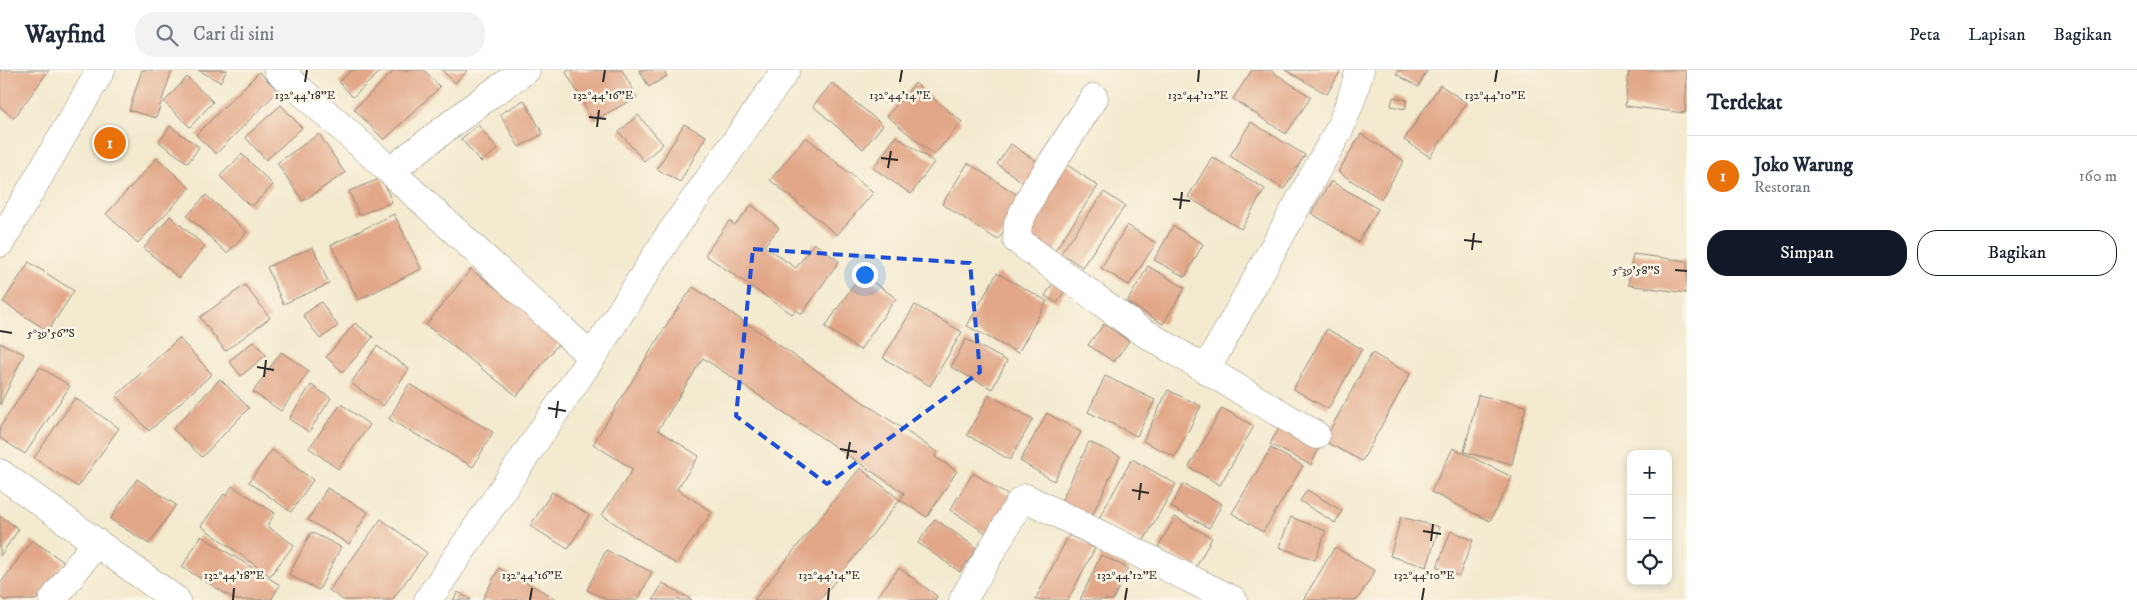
<!DOCTYPE html>
<html lang="id">
<head>
<meta charset="utf-8">
<style>
  :root { --surface:#fff; --page:#f2f2f3; --text:#1f2937; --muted:#747a83; --line:#e0e1e3; --accent:#111827 }
  body { margin:0; font-family:"IM FELL DW Pica",serif; background:var(--page); color:var(--text) }
  .controls { position:absolute; right:15px; bottom:15px; display:grid; overflow:hidden; border-radius:10px; box-shadow:0 2px 8px #0003 }
  .controls button { width:45px; height:45px; display:grid; place-items:center; padding:0; border:0; border-bottom:1px solid var(--line); background:var(--surface); color:var(--text); font:25px sans-serif }
  .you { position:absolute; left:864px; top:204px; width:18px; height:18px; margin:-12px; border:4px solid #fff; border-radius:50%; background:#1a73e8; box-shadow:0 0 0 8px #1a73e833 }
  .badge { display:grid; place-items:center; width:32px; height:32px; border-radius:50%; background:var(--accent); color:#fff; font-size:16px; font-weight:700 }
  .pin { position:absolute; translate:-50% -50%; border:2px solid #fff; box-shadow:0 1px 5px #0006 }
  .list { margin:0; padding:0; list-style:none }
  h2 { display:flex; justify-content:space-between; align-items:center; height:65px; margin:0; padding:0 20px; font-size:21px }
  h2 small { font-size:16px; font-weight:400; color:var(--muted) }
  .list li { display:grid; grid-template-columns:32px 1fr auto; gap:15px; align-items:center; box-sizing:border-box; height:80px; padding:0 20px; border-top:1px solid var(--line) }
  .list b { display:block; font-size:19px; white-space:nowrap }
  .list p { margin:0; font-size:16px; white-space:nowrap; color:var(--muted) }
  .list em { font-size:16px; font-style:normal; color:var(--muted) }
  .actions { display:flex; gap:10px; padding:15px 20px }
  .actions a { flex:1; padding:11px 0; border:1px solid var(--accent); border-radius:20px; text-align:center; font-size:18px; color:var(--accent) }
  .actions .main { background:var(--accent); color:#fff }
  .icon { flex:none; width:28px; height:28px; fill:none; stroke:currentColor; stroke-width:2; stroke-linecap:round; stroke-linejoin:round }
  .map { position:relative; flex:none; width:1687px; height:530px; overflow:hidden }
  header { display:flex; align-items:center; gap:30px; box-sizing:border-box; height:70px; padding:0 25px; background:var(--surface); border-bottom:1px solid var(--line) }
  header strong { font-size:24px }
  nav { display:flex; gap:28px; margin-inline-start:auto; font-size:18px }
  .search { width:350px; height:45px; background:var(--page); display:flex; align-items:center; gap:12px; box-sizing:border-box; padding:0 18px; border-radius:20px; color:var(--muted); font-size:19px }
  main { display:flex }
  aside { flex:1; background:var(--surface) }
  .map>svg:first-child { display:block }
</style>
</head>
<body>
<header>
<strong>Wayfind</strong>
<div class="search"><svg class="icon" aria-label="search" viewBox="0 0 24 24"><circle cx="10" cy="10" r="6"/><path d="M15 15l6 6"/></svg>Cari di sini</div>
<nav><a>Peta</a><a>Lapisan</a><a>Bagikan</a></nav>
</header>
<main>
<div class="map">
<svg width="1687" height="530" viewBox="0 0 1687 530">
  <rect width="100%" height="100%" fill="#fcf5e5"/>
  <filter id="ink" filterUnits="userSpaceOnUse"><feTurbulence type="fractalNoise" baseFrequency=".02" numOctaves="2"/><feDisplacementMap in="SourceGraphic" scale="10" xChannelSelector="R" yChannelSelector="G"/><feConvolveMatrix kernelMatrix="1 2 1 2 8 2 1 2 1" color-interpolation-filters="sRGB"/></filter>
  <filter id="wash" filterUnits="userSpaceOnUse"><feTurbulence type="fractalNoise" baseFrequency=".0096" numOctaves="4" result="noise"/><feDisplacementMap in="SourceGraphic" scale="20" xChannelSelector="R" yChannelSelector="G"/><feGaussianBlur stdDeviation="1.12" result="paint"/><feColorMatrix in="noise" values="0 0 0 0 0 0 0 0 0 0 0 0 0 0 0 0 0 1.4 0 .05"/><feComposite in="paint" operator="in"/></filter>
  <g filter="url(#wash)">
    <rect width="100%" height="100%" fill="#f3eacf"/>
    <g id="blocks">
      <path fill="#e2a788" d="M0,0H49L14,48L0,37Z
        M142,0H172L156,48L129,40Z
        M198,0H227L220,12Z
        M352,0H382L353,27L339,12Z
        M395,0H424L440,17L384,70L354,39Z
        M442,0H468L455,13Z
        M569,0H622L637,27L593,51L566,2Z
        M639,0H663L667,6L649,17Z
        M1252,0H1270L1311,27L1286,64L1233,29Z
        M1285,0H1336L1340,2L1327,24Z
        M1399,0H1424L1427,1L1418,17L1396,4Z
        M1629,0H1687L1685,43L1625,36Z
        M259,2L278,21L216,84L196,65Z
        M187,7L213,32L190,57L164,32Z
        M832,13L883,55L863,79L813,36Z
        M915,13L962,52L934,85L887,46Z
        M1440,15L1467,33L1430,87L1404,70Z
        M1393,27L1407,30L1405,39L1391,36Z
        M524,30L543,64L519,77L500,44Z
        M281,35L302,58L266,90L245,67Z
        M638,45L663,74L644,91L619,62Z
        M1251,52L1305,85L1284,119L1230,86Z
        M684,54L706,66L680,112L657,99Z
        M478,55L498,79L481,92L461,69Z
        M170,56L199,77L188,93L159,72Z
        M319,64L345,103L303,131L277,93Z
        M1361,64L1404,91L1381,129L1338,102Z
        M896,66L934,92L911,124L873,98Z
        M806,67L873,123L837,165L770,110Z
        M1011,74L1042,95L1028,116L997,94Z
        M242,84L273,115L251,137L220,106Z
        M1212,87L1265,119L1241,159L1188,127Z
        M157,88L190,118L138,173L106,144Z
        M968,93L1024,129L998,170L942,134Z
        M1066,94L1098,116L1052,185L1018,164Z
        M382,108L392,132L359,145L349,121Z
        M1331,111L1378,139L1358,172L1311,143Z
        M1104,122L1125,136L1082,197L1061,183Z
        M206,125L247,162L227,183L187,146Z
        M752,135L779,158L764,176L796,198L814,173L839,191L802,244L796,240L792,244L705,185L729,151L735,155Z
        M394,144L421,199L358,230L331,175Z
        M170,146L205,176L179,208L144,178Z
        M1127,155L1156,173L1129,215L1101,198Z
        M1173,156L1203,174L1185,207L1154,190Z
        M313,177L329,214L283,234L267,197Z
        M1633,184L1687,191V223L1628,215Z
        M29,192L74,221L48,261L3,232Z
        M1148,196L1185,218L1163,254L1127,232Z
        M471,199L562,269L517,326L426,255Z
        M997,203L1047,231L1018,283L967,256Z
        M861,204L896,228L860,280L825,257Z
        M1056,208L1068,216L1057,233L1045,226Z
        M245,215L270,248L225,281L200,247Z
        M693,217L937,382L935,387L957,401L927,447L900,430L820,530H754L860,398L900,430L904,423L703,288L658,360L699,386L677,419L712,442L676,494L602,445L633,399L593,374L669,251Z
        M321,232L338,256L320,269L303,245Z
        M915,235L962,262L930,316L883,288Z
        M355,253L373,267L343,302L326,287Z
        M1104,254L1129,271L1114,292L1088,275Z
        M1327,259L1362,279L1328,339L1293,319Z
        M179,268L212,304L149,361L116,326Z
        M966,269L1007,291L992,319L951,297Z
        M254,271L266,285L241,306L229,291Z
        M0,273L24,284L0,335Z
        M377,276L409,299L383,336L351,313Z
        M281,282L309,301L281,341L253,322Z
        M1372,283L1410,304L1362,391L1324,371Z
        M40,297L70,316L25,384L0,368V357Z
        M1105,306L1155,330L1137,366L1088,342Z
        M220,309L249,338L202,387L173,359Z
        M409,314L493,362L473,397L389,349Z
        M311,315L331,328L309,362L289,349Z
        M1168,320L1201,336L1175,387L1143,371Z
        M989,325L1033,349L1010,390L967,365Z
        M1478,325L1526,336L1512,394L1464,382Z
        M75,328L119,358L78,417L34,388Z
        M341,334L370,355L338,399L309,378Z
        M1222,338L1254,356L1220,415L1189,397Z
        M1047,343L1081,362L1054,411L1020,391Z
        M1280,356L1320,376L1311,395L1270,374Z
        M1089,372L1120,386L1091,448L1060,434Z
        M1271,378L1303,396L1263,462L1232,443Z
        M1453,378L1512,407L1490,451L1431,422Z
        M272,380L313,410L291,442L249,412Z
        M1132,389L1176,414L1143,472L1099,448Z
        M973,403L1012,428L989,465L950,440Z
        M137,409L176,435L149,474L110,449Z
        M1183,414L1222,434L1209,458L1171,437Z
        M232,416L275,443L267,456L294,475L270,506L201,456L224,424L226,426Z
        M327,418L368,442L349,474L308,450Z
        M1307,420L1342,441L1335,453L1300,431Z
        M552,422L589,445L568,479L530,456Z
        M0,446L19,459L0,486Z
        M1175,447L1212,468L1196,497L1158,477Z
        M1291,447L1326,461L1315,490L1279,477Z
        M1401,447L1439,457L1427,497L1390,486Z
        M381,449L427,483L392,530H343L329,520Z
        M935,449L977,478L960,502L918,473Z
        M1451,461L1473,470L1459,506L1437,497Z
        M311,462L341,477L319,520L289,505Z
        M1069,465L1095,478L1068,530H1035Z
        M201,466L280,515L271,530H236L182,497Z
        M32,470L64,492L36,530H4L0,527V514Z
        M1335,477L1375,501L1357,530H1303Z
        M606,480L652,502L638,530H608L587,520Z
        M1101,485L1128,498L1113,530H1080Z
        M499,498L559,530H482Z
        M899,498L937,526L935,530H875Z
        M663,513L692,530H653Z
        M458,522L471,530H453Z"/>
    </g>
  </g>
  <g filter="url(#ink)">
    <use href="#blocks" fill-opacity="0" stroke="#8f8a7d" stroke-width="1"/>
    <g fill="none" stroke-linecap="round" stroke-linejoin="round">
      <defs>
        <path id="minor" d="M278,0L390,101
          M526,0L484,29L390,101L592,287
          M1094,28L1035,119L1018,153L1017,170L1138,259L1316,365
          M1206,300L1340,58L1352,27L1360,0
          M0,403L176,530
          M53,530L96,472
          M963,530L1020,432L1026,428L1233,530"/>
        <path id="tertiary" d="M428,530L592,287L668,167L786,0"/>
        <path id="trunk" d="M0,173L101,0"/>
      </defs>
      <use href="#minor" stroke="#8f8a7d" stroke-width="29"/>
      <use href="#tertiary" stroke="#8f8a7d" stroke-width="29"/>
      <use href="#trunk" stroke="#8f8a7d" stroke-width="29"/>
      <use href="#minor" stroke="#fff" stroke-width="28"/>
      <use href="#tertiary" stroke="#fff" stroke-width="28"/>
      <use href="#trunk" stroke="#fff" stroke-width="28"/>
    </g>
  </g>
  <path fill="none" stroke="#1d4ed8" stroke-width="4" stroke-dasharray="10 6" stroke-linejoin="round" d="M753,179L970,193L980,302L827,414L736,346Z"/>
  <path fill="none" stroke="#2b2b2b" stroke-width="2" d="M305,12L307,0M603,12L605,0M900,12L902,0M1198,12L1199,0M1495,12L1497,0M589,47L606,49M597,57L599,40M881,88L898,90M888,98L891,81M1173,129L1190,131M1180,139L1182,122M1464,170L1482,172M1472,180L1474,163M1675,200L1687,201M0,261L12,263M257,297L274,300M264,307L266,290M548,338L566,341M556,348L558,331M840,379L857,382M847,389L850,372M1132,420L1149,423M1139,430L1141,413M1423,461L1441,464M1431,471L1433,454M233,530L234,518M530,530L532,518M828,530L829,518M1125,530L1127,518M1422,530L1424,518"/>
  <g font-size="12" text-anchor="middle" fill="#2b2b2b" stroke="#fcf5e5" stroke-width="5" stroke-linejoin="round" paint-order="stroke">
    <text x="305" y="29">132°44'18"E</text>
    <text x="603" y="29">132°44'16"E</text>
    <text x="900" y="29">132°44'14"E</text>
    <text x="1198" y="29">132°44'12"E</text>
    <text x="1495" y="29">132°44'10"E</text>
    <text x="1636" y="204">5°39'58"S</text>
    <text x="51" y="267">5°39'56"S</text>
    <text x="234" y="509">132°44'18"E</text>
    <text x="532" y="509">132°44'16"E</text>
    <text x="829" y="509">132°44'14"E</text>
    <text x="1127" y="509">132°44'12"E</text>
    <text x="1424" y="509">132°44'10"E</text>
  </g>
</svg>
<div class="controls">
<button>+</button>
<button>−</button>
<button><svg class="icon" aria-label="locate" viewBox="0 0 24 24"><circle cx="12" cy="12" r="6"/><path d="M12 2v4M12 18v4M2 12h4M18 12h4"/></svg></button>
</div>
<div class="you"></div>
<div class="pin badge" style="left:110px;top:73px;background:#e8710a">1</div>
</div>
<aside>
<h2>Terdekat<small></small></h2>
<ul class="list">
<li><span class="badge" style="background:#e8710a">1</span><div><b>Joko Warung</b><p>Restoran</p></div><em>160 m</em></li>
</ul>
<div class="actions"><a class="main">Simpan</a><a>Bagikan</a></div>
</aside>
</main>
</body>
</html>
